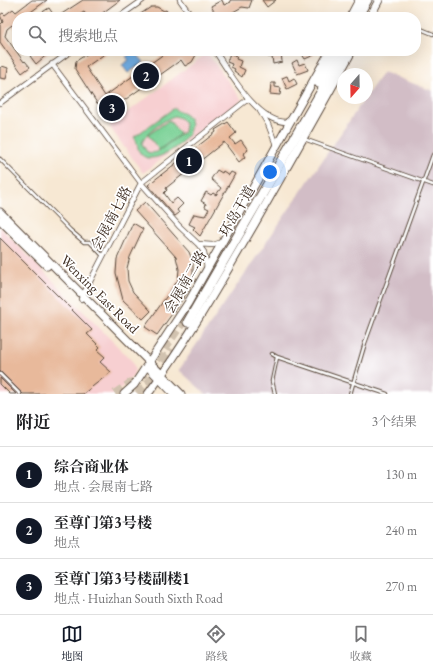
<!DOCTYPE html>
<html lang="zh">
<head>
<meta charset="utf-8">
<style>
  :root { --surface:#fff; --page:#f6f6f6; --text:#202124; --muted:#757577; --line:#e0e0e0; --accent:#111827 }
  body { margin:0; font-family:"EB Garamond","Noto Serif SC",serif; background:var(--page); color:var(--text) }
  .compass { position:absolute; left:337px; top:68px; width:36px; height:36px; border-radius:50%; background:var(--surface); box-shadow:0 4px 16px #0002; rotate:200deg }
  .you { position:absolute; left:270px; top:172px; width:14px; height:14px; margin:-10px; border:3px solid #fff; border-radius:50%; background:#1a73e8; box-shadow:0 0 0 6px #1a73e833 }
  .badge { display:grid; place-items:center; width:26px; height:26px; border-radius:50%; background:var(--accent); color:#fff; font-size:13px; font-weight:700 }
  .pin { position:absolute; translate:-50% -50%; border:2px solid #fff; box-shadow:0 1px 4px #0006 }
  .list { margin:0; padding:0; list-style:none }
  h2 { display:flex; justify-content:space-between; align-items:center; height:52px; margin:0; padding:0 16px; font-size:17px }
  h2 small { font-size:13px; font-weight:400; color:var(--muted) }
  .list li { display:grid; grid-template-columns:26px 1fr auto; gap:12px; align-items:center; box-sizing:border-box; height:56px; padding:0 16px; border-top:1px solid var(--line) }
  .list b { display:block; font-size:15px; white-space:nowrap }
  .list p { margin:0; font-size:13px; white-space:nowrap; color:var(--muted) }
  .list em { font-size:13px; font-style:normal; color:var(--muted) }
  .icon { flex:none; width:22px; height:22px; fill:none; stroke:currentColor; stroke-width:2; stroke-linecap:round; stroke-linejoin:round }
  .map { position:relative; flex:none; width:433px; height:394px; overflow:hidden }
  .search { position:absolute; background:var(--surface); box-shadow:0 4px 16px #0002; left:12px; right:12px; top:12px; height:44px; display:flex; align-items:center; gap:10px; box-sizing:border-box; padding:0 14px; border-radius:16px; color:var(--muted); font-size:15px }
  .sheet { height:220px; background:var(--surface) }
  nav { display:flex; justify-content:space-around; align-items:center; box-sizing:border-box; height:56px; border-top:1px solid var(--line); background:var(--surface); font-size:11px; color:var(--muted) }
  nav a { display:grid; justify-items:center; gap:2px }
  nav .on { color:var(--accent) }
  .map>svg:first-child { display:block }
</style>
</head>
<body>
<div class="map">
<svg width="433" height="394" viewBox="0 0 433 394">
  <rect width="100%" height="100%" fill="#fff"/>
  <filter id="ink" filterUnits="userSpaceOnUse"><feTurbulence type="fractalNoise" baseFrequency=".025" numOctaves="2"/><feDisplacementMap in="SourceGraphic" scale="8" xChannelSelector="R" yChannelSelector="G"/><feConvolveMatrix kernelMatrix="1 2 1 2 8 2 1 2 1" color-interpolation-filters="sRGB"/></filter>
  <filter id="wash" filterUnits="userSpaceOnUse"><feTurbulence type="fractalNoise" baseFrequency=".012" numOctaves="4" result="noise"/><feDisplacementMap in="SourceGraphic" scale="16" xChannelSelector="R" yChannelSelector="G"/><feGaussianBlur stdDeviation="0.9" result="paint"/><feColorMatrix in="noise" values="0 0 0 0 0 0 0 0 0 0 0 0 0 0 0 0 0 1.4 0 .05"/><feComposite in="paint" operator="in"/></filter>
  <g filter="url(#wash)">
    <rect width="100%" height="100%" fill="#f7e8d3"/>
    <path fill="#f7cfd1" d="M207,53L242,100L143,173L109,126Z
      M0,227L132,361L135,369L133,376L115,394H0Z"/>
    <path fill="#d2bdc6" d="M383,72L433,91V394H206L179,370L365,98H367V95Z"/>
    <path fill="#7bd297" stroke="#5b7e5a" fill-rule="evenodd" d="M174,108C179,114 187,112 190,121C197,137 157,166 143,156C136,151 139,143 134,137ZM175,116L180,118L185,123L184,132L157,152L152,153L147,152L142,144C143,135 166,118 175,116Z
      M169,120L180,134L159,150L148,135Z"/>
    <path fill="#70ace1" stroke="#566b80" d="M134,51L144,62L128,73L122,65L129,60L126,57Z"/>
    <g id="blocks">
      <path fill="#e8b99b" d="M32,0H47L24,17H17V32L12,25L7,29L5,36L24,62L25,61L30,67L22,73L0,42V25L3,22L0,15L3,13L5,15L13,9L16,12Z
        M83,0H120L97,17H88L84,12L76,17H57Z
        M222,0L224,5L231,2L230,0H252L249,8L242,7L224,17H214L215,13L211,6Z
        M262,0H276L267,7Z
        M151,7H157L164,11L166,10L171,17H136Z
        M49,8L53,14L48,17H34Z
        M38,51H51L36,64L30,56Z
        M92,51H109L86,67L105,96L168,51H195L196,55L192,62L185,66L181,60L119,104L124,110L112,118L97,103L75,69L76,61Z
        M267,51H281L282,62L273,64L272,57H268Z
        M300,51H312L314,55L305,59Z
        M230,53L237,56L236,59L241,61L239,67L245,70L242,77L234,71L235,69L231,67L232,64L227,62Z
        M297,60L299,65L305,63L308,70L297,74L292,63Z
        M2,66L8,68L6,79L0,78V68Z
        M287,76L289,81L294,78L297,84L287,89L282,78Z
        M271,83H275V87L281,88L280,95L270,94Z
        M228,122L236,133L230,138L235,144L241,140L248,150L243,154L245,157L239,162L224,142L166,188L167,190L164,193L171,203L177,198L183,204L177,210L179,213L175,216L148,185L216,132L215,130Z
        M217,170L222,173L223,171L229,175L231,172L235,174L200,236L193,229L195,227L189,224L194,214L205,216L209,209L205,207L206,204L201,201L206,192L211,195L213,193L216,195L221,188L211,179Z
        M145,202L189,252L193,262V273L189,290L157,335L145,327L178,280L179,269L176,257L135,211Z
        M133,223L143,229L130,257L127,268L128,281L133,292L151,311L143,319L123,300L116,273L117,259Z
        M0,238L92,330L87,334L100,347L97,350L105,357L100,362L111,372L83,394H23L0,371Z
        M0,378L16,394H10L0,384Z"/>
    </g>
  </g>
  <g filter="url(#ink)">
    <use href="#blocks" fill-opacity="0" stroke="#574639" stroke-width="1"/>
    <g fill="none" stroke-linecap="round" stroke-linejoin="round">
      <path stroke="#d1c2af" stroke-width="9" stroke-dasharray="9 4.5" stroke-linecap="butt" d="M115,394L144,374L156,360L184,320
        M138,394L153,378L172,349"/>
      <defs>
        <path id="lane" d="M373,12L387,17
          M416,27L433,34
          M304,139L433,185
          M0,159L70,230L84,242H90L103,256
          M272,354L277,357L387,394
          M0,374L20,394
          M275,394L272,381L277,357
          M350,394L365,343L433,155"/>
        <path id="street" d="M180,0L192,17
          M119,17L143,0
          M215,51C230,73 257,122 286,122L290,119
          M52,64L141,183L179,226L198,244L204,252L207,268
          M0,103L71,51
          M260,111L268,124L276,145
          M198,244L213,245L222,242
          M81,299L141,183L248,99"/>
        <path id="secondary" d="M0,212L181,394
          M0,220L47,266
          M148,367L174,394"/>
        <path id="primary" d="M350,17L359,0
          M370,17L379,0
          M124,394L134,385L188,303L330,51
          M148,394C188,340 220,283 254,225C287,167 320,109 352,51"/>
        <path id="highway" d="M357,17L367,0
          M319,83L337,51
          M188,322L345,51"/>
      </defs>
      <use href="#lane" stroke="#574639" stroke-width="4.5"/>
      <use href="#street" stroke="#574639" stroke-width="6"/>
      <use href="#secondary" stroke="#574639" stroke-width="9"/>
      <use href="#primary" stroke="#574639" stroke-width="9"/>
      <use href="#highway" stroke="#574639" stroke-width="11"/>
      <use href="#lane" stroke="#fff" stroke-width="2.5"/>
      <use href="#street" stroke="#fff" stroke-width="4.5"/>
      <use href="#secondary" stroke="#fff" stroke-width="7"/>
      <use href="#primary" stroke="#fff" stroke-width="7"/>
      <use href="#highway" stroke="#fff" stroke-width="9"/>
    </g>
  </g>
  <g text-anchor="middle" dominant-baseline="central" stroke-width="3.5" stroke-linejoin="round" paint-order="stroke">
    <g font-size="14" fill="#3b2a1e" stroke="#fff">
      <text transform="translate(237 211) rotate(-60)">环岛干道</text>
      <text transform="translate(111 218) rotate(-62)">会展南七路</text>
      <text transform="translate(185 282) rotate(-60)">会展南二路</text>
      <text transform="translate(100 294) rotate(45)">Wenxing East Road</text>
    </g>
  </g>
</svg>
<svg class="compass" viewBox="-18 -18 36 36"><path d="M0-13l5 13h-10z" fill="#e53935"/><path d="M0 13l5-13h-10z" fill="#757577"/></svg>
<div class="you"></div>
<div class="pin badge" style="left:189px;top:161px">1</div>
<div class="pin badge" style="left:146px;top:76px">2</div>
<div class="pin badge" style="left:112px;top:108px">3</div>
<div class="search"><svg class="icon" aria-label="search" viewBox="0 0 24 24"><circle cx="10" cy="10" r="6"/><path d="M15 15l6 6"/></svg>搜索地点</div>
</div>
<section class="sheet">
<h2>附近<small>3个结果</small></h2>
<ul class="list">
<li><span class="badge">1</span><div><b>综合商业体</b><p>地点 · 会展南七路</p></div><em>130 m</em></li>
<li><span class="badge">2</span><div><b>至尊门第3号楼</b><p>地点</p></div><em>240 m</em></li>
<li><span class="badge">3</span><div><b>至尊门第3号楼副楼1</b><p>地点 · Huizhan South Sixth Road</p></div><em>270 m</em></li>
</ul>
</section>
<nav>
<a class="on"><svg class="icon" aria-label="map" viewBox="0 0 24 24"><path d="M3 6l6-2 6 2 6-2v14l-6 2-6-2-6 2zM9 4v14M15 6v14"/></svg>地图</a>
<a><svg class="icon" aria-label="directions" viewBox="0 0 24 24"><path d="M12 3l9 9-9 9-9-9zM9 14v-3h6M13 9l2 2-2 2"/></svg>路线</a>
<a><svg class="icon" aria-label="saved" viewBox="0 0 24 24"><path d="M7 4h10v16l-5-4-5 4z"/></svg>收藏</a>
</nav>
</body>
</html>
